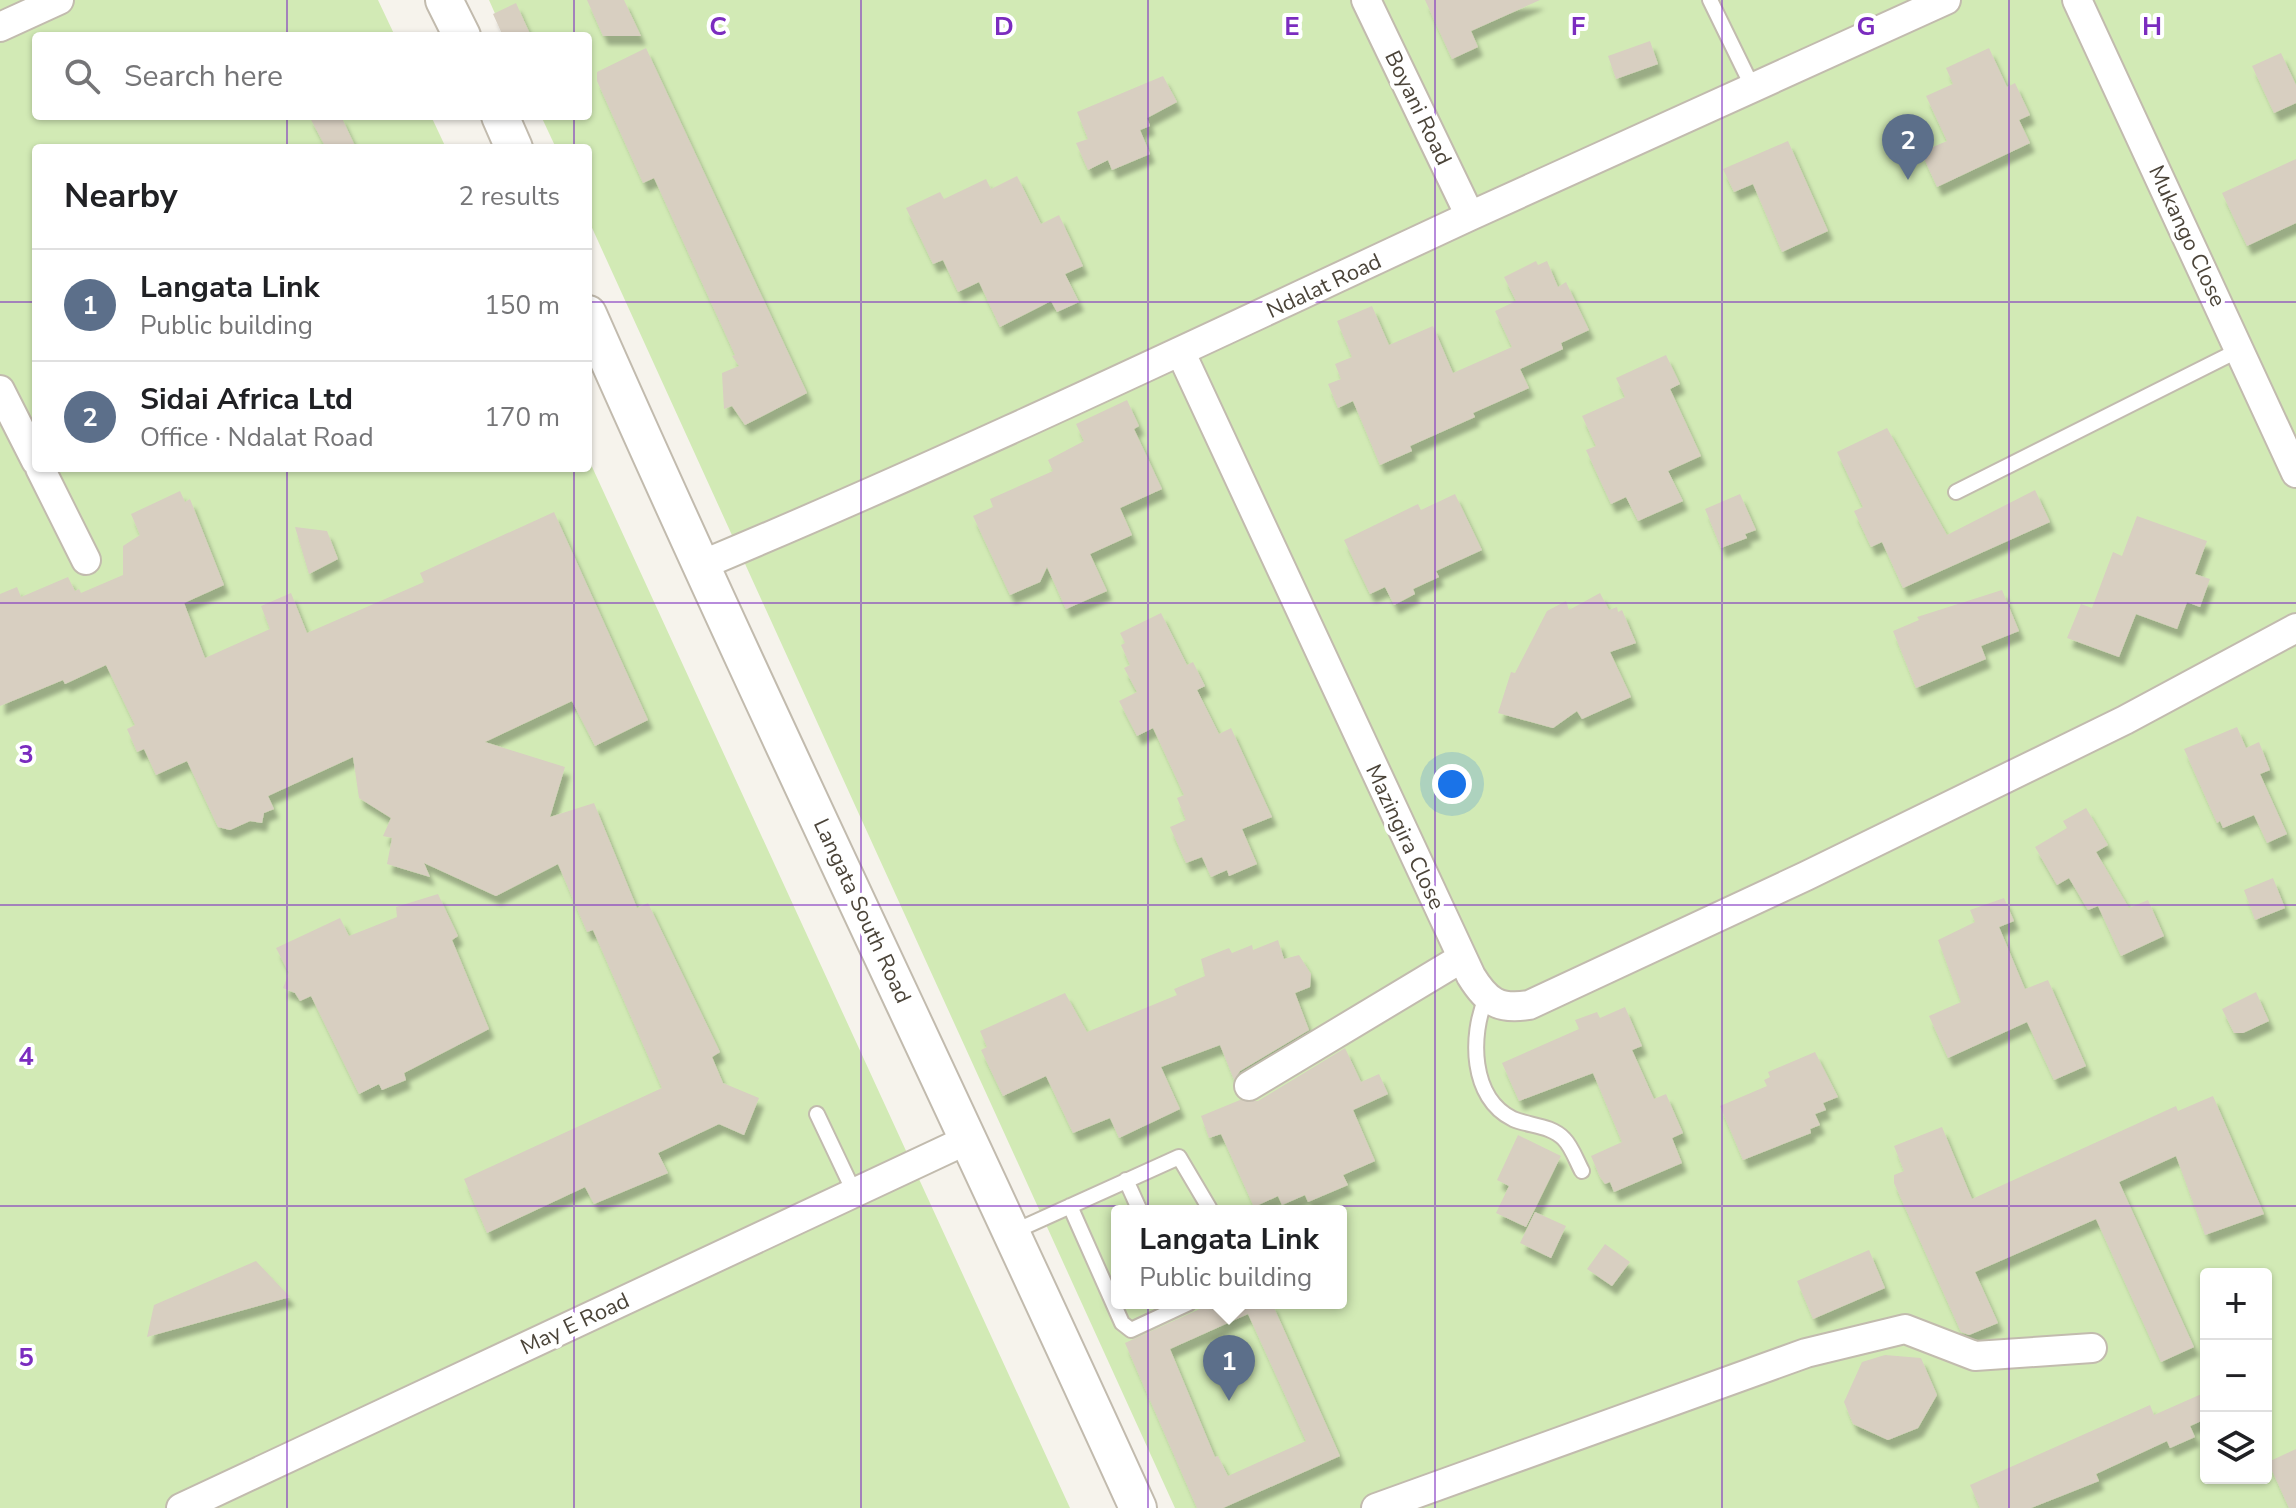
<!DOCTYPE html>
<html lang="en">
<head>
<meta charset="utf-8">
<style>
  :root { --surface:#fff; --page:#f2f2f2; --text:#202124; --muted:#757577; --line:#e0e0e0; --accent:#d93025 }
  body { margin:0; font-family:"Nunito Sans",sans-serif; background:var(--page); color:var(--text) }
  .controls { position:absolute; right:24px; bottom:24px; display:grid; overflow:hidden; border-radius:8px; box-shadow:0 2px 6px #0004 }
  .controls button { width:72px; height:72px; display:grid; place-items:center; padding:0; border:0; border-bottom:2px solid var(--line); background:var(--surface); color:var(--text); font:40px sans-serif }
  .you { position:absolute; left:1452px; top:784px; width:28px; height:28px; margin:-20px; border:6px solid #fff; border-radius:50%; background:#1a73e8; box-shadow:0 0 0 12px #1a73e833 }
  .badge { display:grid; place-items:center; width:52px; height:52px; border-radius:50%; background:var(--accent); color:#fff; font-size:26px; font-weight:700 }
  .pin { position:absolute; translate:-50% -66px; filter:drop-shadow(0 2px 4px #0008) }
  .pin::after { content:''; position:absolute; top:42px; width:28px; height:24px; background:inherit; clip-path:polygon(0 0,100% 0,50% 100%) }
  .popup { position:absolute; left:1111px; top:1205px; width:236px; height:104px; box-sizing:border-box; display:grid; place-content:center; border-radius:8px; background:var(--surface); filter:drop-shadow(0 2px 6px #0005); font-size:26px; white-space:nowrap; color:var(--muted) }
  .popup b { font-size:30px; color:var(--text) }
  .popup::after { content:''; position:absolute; left:50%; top:100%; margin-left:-16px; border:16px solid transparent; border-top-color:var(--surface) }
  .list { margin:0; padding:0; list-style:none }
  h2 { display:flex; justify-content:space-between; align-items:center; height:104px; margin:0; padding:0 32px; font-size:34px }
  h2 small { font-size:26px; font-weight:400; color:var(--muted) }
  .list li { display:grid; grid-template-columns:52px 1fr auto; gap:24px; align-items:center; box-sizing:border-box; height:112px; padding:0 32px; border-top:2px solid var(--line) }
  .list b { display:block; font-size:30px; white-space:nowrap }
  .list p { margin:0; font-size:26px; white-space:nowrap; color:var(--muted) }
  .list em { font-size:26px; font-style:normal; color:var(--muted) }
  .icon { flex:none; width:44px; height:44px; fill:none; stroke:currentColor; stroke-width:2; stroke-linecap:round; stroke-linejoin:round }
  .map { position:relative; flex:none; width:2296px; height:1508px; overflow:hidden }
  .search { position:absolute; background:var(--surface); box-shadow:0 2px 6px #0004; left:32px; top:32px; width:560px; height:88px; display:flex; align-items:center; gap:20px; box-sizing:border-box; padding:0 28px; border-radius:8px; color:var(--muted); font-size:30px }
  .panel { position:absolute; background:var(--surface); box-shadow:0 2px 6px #0004; left:32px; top:144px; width:560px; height:328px; border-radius:8px }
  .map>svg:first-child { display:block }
</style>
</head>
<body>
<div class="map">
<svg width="2296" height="1508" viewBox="0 0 2296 1508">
  <defs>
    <filter id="shadow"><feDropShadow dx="5" dy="9" stdDeviation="2" flood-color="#0004"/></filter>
  </defs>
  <rect width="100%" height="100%" fill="#f6f3ec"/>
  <path fill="#d2eab5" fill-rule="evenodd" d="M0,0H378L395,36H36V116H431L446,148H36V468H588V458L1070,1508H0Z
    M489,0H2296V1508H1175L588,219V148H556L541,116H588V36H505ZM1117,1211H1341V1303H1117ZM2206,1274H2266V1478H2206Z"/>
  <path fill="#d8cfc1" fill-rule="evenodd" filter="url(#shadow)" d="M587,0H624L641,36H603Z
    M1425,0H1540L1471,31L1478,47L1452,59Z
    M516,3L531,36H503L493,14Z
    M1650,41L1658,64L1616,79L1608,56Z
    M646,48L807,393L745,425L732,406L724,409L722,373L739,366L732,356L735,355L654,178L643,183L597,81V72Z
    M1989,48L2007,87L2015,83L2030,115L2019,120L2030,143L1937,187L1921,152L1947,141L1926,96L1953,84L1946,68Z
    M2281,53L2296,85V103L2274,113L2252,66Z
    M1163,76L1177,102L1147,118L1150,126L1140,130L1150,154L1112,170L1108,160L1088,170L1076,143L1088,139L1077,112Z
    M309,116H341L356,148H326Z
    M1788,141L1828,231L1782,252L1753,184L1734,192L1723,169Z
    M2296,159V223L2247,246L2222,193Z
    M1017,176L1041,224L1059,215L1083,266L1065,274L1079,302L1057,312L1051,301L1000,327L979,282L958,292L943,260L933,264L906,208L940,192L944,199L986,179L991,189Z
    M1536,261L1538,265L1547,261L1558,287L1566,282L1589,330L1561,343L1563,349L1520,369L1529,388L1473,413L1475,417L1410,446L1412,451L1380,465L1353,401L1338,408L1328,384L1341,379L1335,364L1352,357L1337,321L1372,306L1389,345L1433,326L1453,373L1512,347L1495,311L1516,301L1504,277Z
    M1666,355L1680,384L1670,389L1701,456L1668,471L1683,501L1638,521L1626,497L1611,504L1586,450L1596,446L1582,416L1625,397L1616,378Z
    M1127,400L1139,426L1134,429L1162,489L1120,508L1132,535L1090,554L1107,591L1066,609L1047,567L1040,582L1010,595L973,516L993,507L990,499L1053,471L1048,460L1084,441L1076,424Z
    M1887,428L1947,535L2035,490L2050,522L1903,588L1882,542L1871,547L1854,511L1863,507L1837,452Z
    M180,491L185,502L190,499L224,585L184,603L205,658L270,629L261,606L291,593L307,633L424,582L420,573L554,512L648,720L595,746L572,701L485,742L565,767L550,817L594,803L637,908L648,903L720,1052L712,1057L723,1083L759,1098L744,1135L719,1124L658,1153L668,1173L594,1204L585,1187L487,1233L464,1179L662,1088L593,930L587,932L558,864L496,896L424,863L430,877L387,864L392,838L383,836L391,818L359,798L353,757L268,796L274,809L264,813L262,823L250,821L230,830L218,827L187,761L156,775L144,749L137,752L127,729L135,725L106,665L65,684L63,680L0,706V594L17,587L21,597L68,577L75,591L79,589L81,593L123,575V546L140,535L131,514Z
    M1455,494L1482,550L1436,571L1439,577L1413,589L1415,594L1394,605L1385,587L1370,594L1344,540L1418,504L1421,510Z
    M1740,494L1756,530L1745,534L1747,538L1721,548L1705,509Z
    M2137,516L2207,541L2195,574L2210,579L2200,607L2187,602L2177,629L2136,614L2119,657L2067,638L2081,604L2092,608L2113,552L2122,556Z
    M295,527L327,531L338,559L309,574Z
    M2002,590L2019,631L1981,646L1986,659L1916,688L1893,631L1919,620L1917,617Z
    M1600,593L1609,610L1617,607L1618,612L1622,610L1636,643L1610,652L1631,697L1582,719L1577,711L1553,728L1498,713L1511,672L1515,673L1547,611L1566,601L1569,610Z
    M1161,613L1187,665L1193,662L1205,686L1197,690L1219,734L1231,728L1272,817L1242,829L1257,864L1229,876L1227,870L1211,877L1202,857L1186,863L1170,827L1186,820L1177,798L1184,795L1153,728L1137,736L1119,701L1137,692L1124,668L1130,665L1121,645L1125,643L1120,633Z
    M2237,727L2246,748L2259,742L2270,770L2260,774L2287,834L2267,843L2254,815L2223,828L2220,821L2217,823L2184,749Z
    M2086,808L2108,845L2096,852L2129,908L2148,900L2164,936L2121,956L2098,906L2088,910L2069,878L2057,885L2035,847L2067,828L2063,821Z
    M2273,878L2285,908L2255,920L2244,890Z
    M438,894L458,936L452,940L489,1029L404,1073L406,1080L382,1090L379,1084L359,1094L311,996L300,1001L295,993L283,988L289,973L276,948L340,918L349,936L397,917L396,907Z
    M2004,898L2014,921L1999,927L2025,989L2048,980L2086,1066L2054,1080L2027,1022L1948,1058L1929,1016L1961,1002L1938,940L1975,922L1970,910Z
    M1278,940L1284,959L1299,955L1311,974L1310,987L1295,993L1309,1030L1240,1071L1234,1080L1220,1045L1161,1067L1180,1109L1119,1138L1110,1118L1073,1133L1046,1076L1003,1096L981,1050L987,1047L980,1031L1065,993L1087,1032L1177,995L1174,989L1205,976L1201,959L1229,948L1232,953L1252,945L1253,950Z
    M2256,992L2269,1021L2243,1033H2234L2222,1009Z
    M1625,1007L1642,1046L1632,1050L1654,1099L1666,1094L1683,1133L1672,1138L1682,1163L1614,1192L1610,1182L1605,1184L1600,1177L1591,1156L1622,1142L1593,1073L1519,1101L1502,1063L1579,1029L1575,1020L1597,1012L1600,1018Z
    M1345,1048L1361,1082L1379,1074L1388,1094L1353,1110L1375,1161L1343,1175L1348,1185L1308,1202L1305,1195L1282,1205L1278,1196L1254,1207L1221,1134L1209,1138L1201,1116L1240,1100L1258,1101Z
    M1815,1052L1838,1097L1823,1103L1826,1110L1815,1114L1820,1125L1810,1129L1811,1133L1743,1160L1720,1106L1767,1086L1764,1080L1770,1077L1768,1072Z
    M2213,1096L2264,1214L2205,1235L2176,1156L2119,1182L2194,1347L2161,1362L2096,1219L1975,1272L1998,1323L1969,1335L1961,1332L1894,1183V1175L1904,1171L1894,1146L1942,1127L1972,1199L2176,1106L2178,1111Z
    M1518,1135L1561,1156L1526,1227L1496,1213L1509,1186L1497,1180Z
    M1535,1212L1566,1226L1551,1258L1520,1243Z
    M1605,1244L1630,1262L1612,1286L1587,1269Z
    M1869,1250L1885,1288L1813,1319L1797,1281Z
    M256,1261L290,1297L147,1337L154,1305Z
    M1213,1303H1272L1340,1456L1223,1508H1197L1125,1343ZM1248,1314L1306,1441L1228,1476L1218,1456L1215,1457L1170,1349Z
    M1885,1355L1921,1358L1937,1395L1918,1428L1888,1440L1853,1424L1844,1402L1862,1362Z
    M2206,1392V1419L2190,1426L2195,1437L2170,1448L2167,1441L2096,1474L2099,1481L2031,1508H1980L1970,1485L2150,1405L2154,1415Z
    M2296,1449V1508H2289L2268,1462Z"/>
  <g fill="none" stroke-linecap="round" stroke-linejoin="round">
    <defs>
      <path id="service" d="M1710,0L1753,88
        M1956,492L2239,350
        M1486,998C1470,1035 1470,1098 1513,1119C1529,1126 1551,1125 1564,1139C1572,1147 1577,1162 1582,1171
        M817,1114L855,1194
        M1126,1180L1140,1211
        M1070,1206L1122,1323L1131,1330L1189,1303
        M1013,1232L1179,1157L1211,1211"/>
      <path id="minor" d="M1366,0L1470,216
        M2077,0L2296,473
        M0,27L59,0
        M1181,353L1471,976C1487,1002 1499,1010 1529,1005L1806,876L2125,720L2296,628
        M0,390L36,461
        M40,468L86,560
        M699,566C960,457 1214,335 1470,216C1628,143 1787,72 1946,0
        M1249,1086L1462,958
        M181,1508L969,1139
        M1376,1508L1806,1353L1905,1329L1975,1356L2092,1348"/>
      <path id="tertiary" d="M444,0L462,36
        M500,116L514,148
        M588,314C765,715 957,1109 1138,1508"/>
    </defs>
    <use href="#service" stroke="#c2bbae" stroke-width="18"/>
    <use href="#minor" stroke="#c2bbae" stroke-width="32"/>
    <use href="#tertiary" stroke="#c2bbae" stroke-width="40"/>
    <use href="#service" stroke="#fff" stroke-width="14"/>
    <use href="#minor" stroke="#fff" stroke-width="28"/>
    <use href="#tertiary" stroke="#fff" stroke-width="36"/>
  </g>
  <path fill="none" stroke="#7b2cbf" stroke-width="2" stroke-opacity="0.55" d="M287,0V36M574,0V36M861,0V1508M1148,0V1508M1435,0V1508M1722,0V1508M2009,0V1508M287,116V148M574,116V148M0,302H36M588,302H2296M287,468V1508M574,468V1508M0,603H2296M0,905H2296M0,1206H2296"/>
  <g text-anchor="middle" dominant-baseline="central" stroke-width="8" stroke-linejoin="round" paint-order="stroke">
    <g font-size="22" fill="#4b4439" stroke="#fff">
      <text transform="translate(1418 108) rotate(64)">Boyani Road</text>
      <text transform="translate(2187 236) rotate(65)">Mukango Close</text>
      <text transform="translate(1324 286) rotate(-25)">Ndalat Road</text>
      <text transform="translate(1405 837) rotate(65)">Mazingira Close</text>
      <text transform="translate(862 911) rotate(65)">Langata South Road</text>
      <text transform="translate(575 1324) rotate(-25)">May E Road</text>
    </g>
  </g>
  <g font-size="26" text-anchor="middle" font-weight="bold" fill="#7b2cbf" stroke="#fff" stroke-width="8" stroke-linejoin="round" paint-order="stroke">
    <text x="718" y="35">C</text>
    <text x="1004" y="35">D</text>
    <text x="1292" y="35">E</text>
    <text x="1578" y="35">F</text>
    <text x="1866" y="35">G</text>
    <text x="2152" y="35">H</text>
    <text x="26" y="763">3</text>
    <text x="26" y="1065">4</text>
    <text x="26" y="1366">5</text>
  </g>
</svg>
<div class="controls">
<button>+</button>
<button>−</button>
<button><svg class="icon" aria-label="layers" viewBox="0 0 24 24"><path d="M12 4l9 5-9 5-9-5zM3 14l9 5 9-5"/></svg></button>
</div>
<div class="you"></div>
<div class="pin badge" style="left:1229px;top:1401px;background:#5c6f8a">1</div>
<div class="popup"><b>Langata Link</b>Public building</div>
<div class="pin badge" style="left:1908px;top:180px;background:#5c6f8a">2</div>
<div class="search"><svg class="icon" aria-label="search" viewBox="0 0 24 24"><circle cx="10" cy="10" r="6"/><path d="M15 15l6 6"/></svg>Search here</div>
<section class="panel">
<h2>Nearby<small>2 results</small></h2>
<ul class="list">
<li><span class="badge" style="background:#5c6f8a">1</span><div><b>Langata Link</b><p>Public building</p></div><em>150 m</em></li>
<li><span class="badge" style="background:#5c6f8a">2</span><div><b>Sidai Africa Ltd</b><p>Office · Ndalat Road</p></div><em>170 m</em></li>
</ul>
</section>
</div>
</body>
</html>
